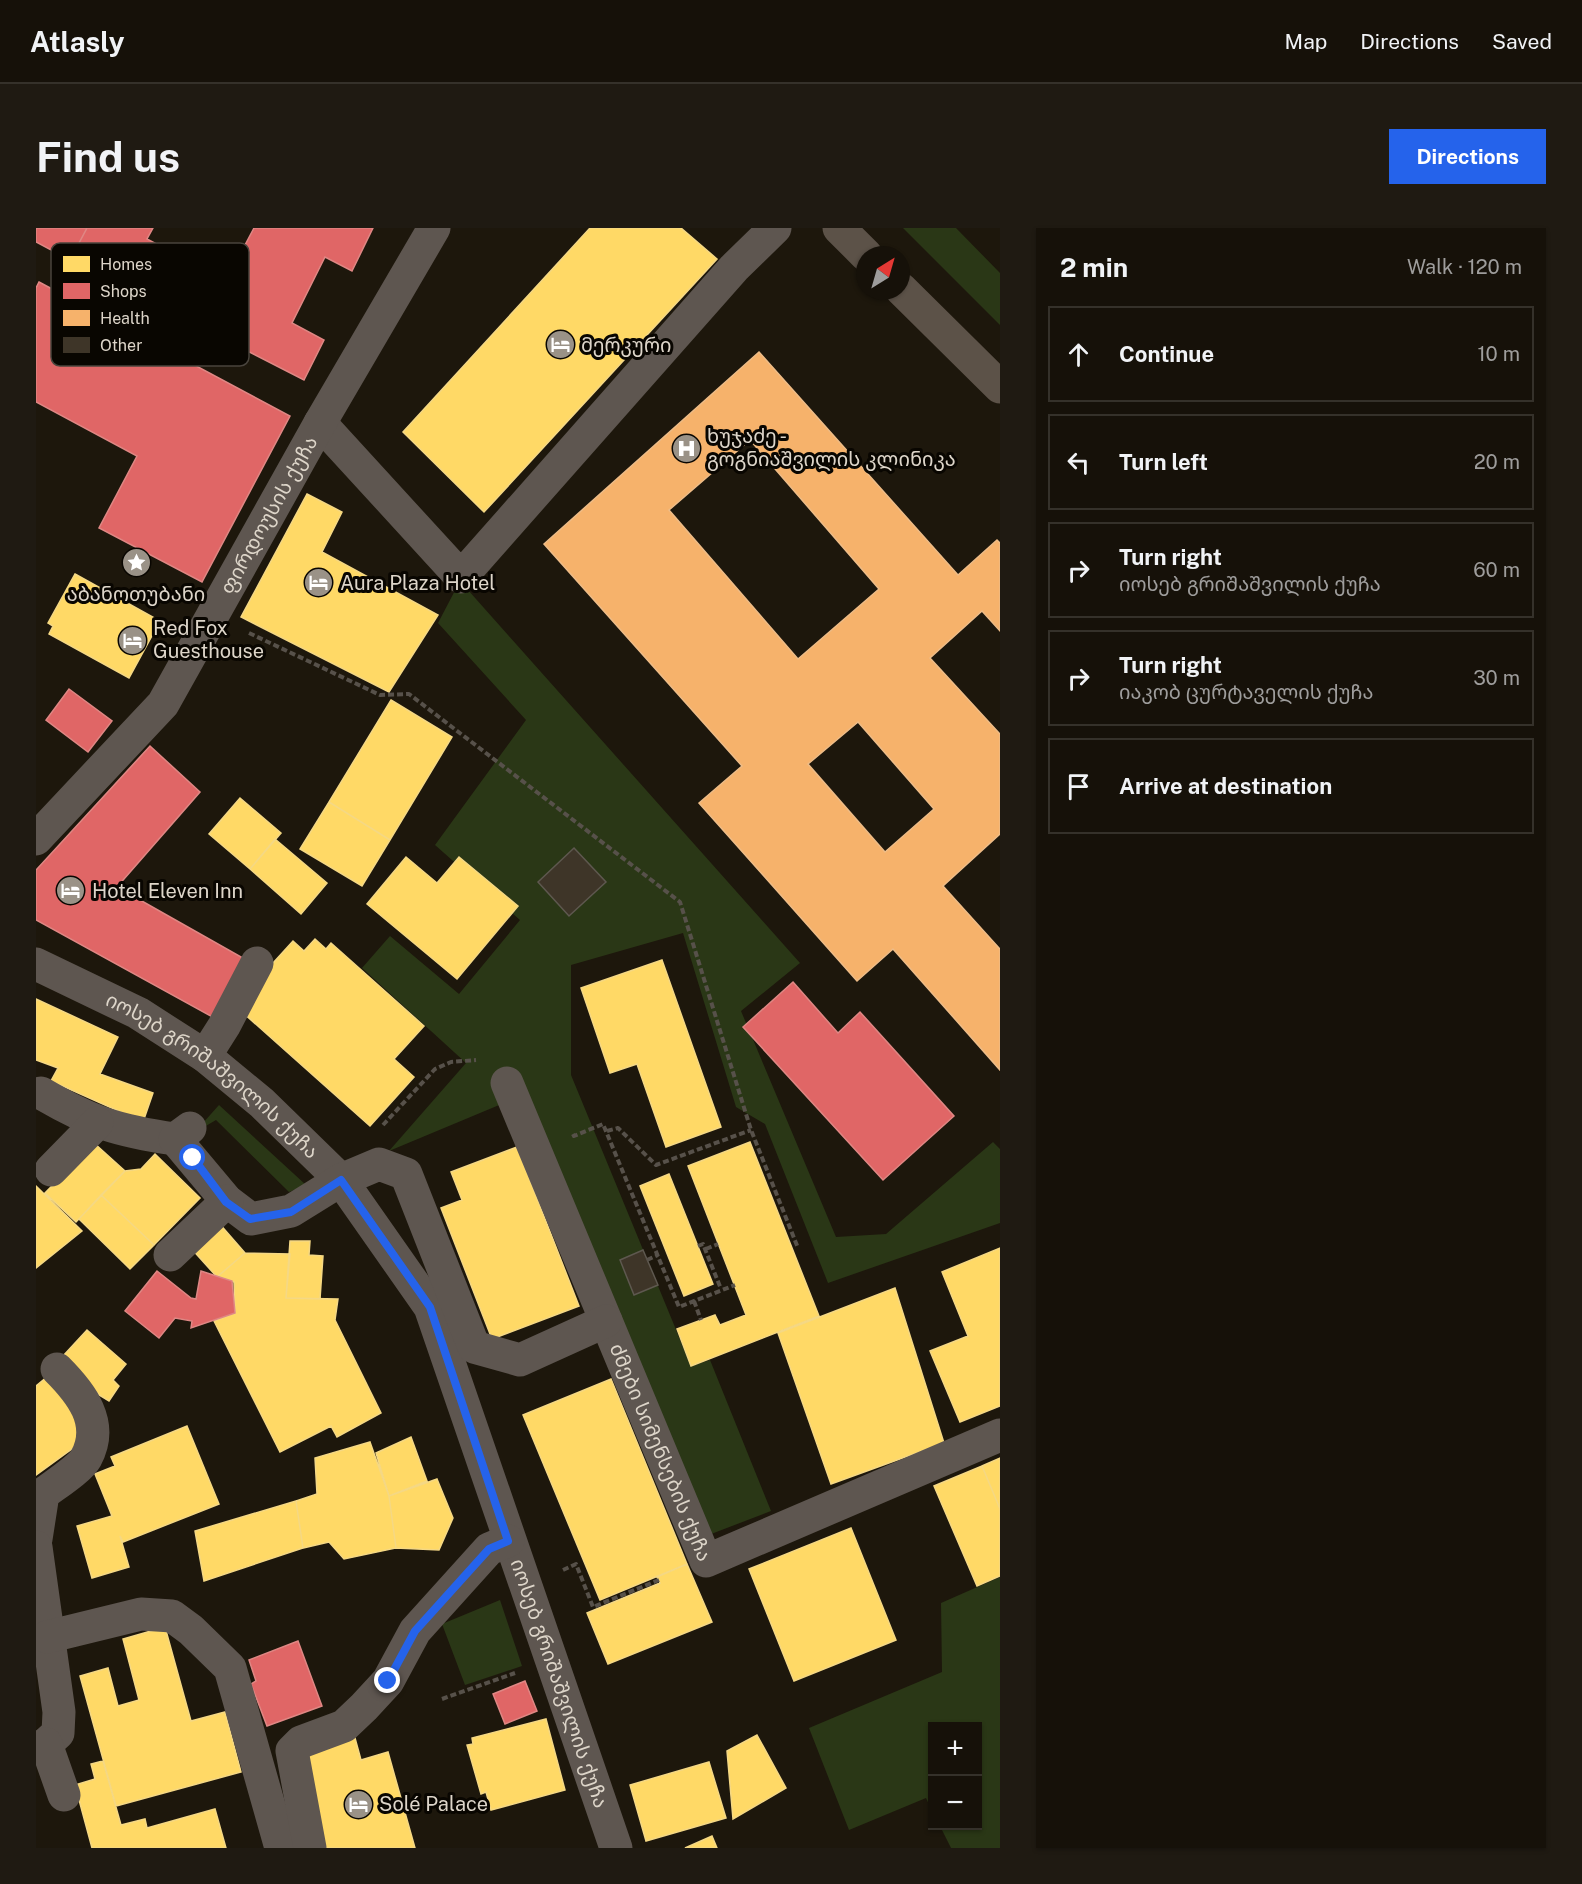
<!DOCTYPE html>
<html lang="en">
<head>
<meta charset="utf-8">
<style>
  :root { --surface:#161109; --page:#1f1a12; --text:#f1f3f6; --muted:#9e9d9c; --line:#35312a; --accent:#2563eb }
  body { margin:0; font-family:"Public Sans","Noto Sans Georgian",sans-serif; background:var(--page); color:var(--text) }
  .controls { position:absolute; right:18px; bottom:18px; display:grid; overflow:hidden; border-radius:0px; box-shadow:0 2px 4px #0004 }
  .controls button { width:54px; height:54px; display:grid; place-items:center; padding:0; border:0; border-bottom:2px solid var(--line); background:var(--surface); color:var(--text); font:30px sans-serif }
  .compass { position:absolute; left:820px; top:18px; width:54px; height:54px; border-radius:50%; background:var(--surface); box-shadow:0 2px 4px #0004; rotate:37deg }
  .stop { position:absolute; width:18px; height:18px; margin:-14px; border:4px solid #2563eb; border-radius:50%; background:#fff }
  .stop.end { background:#2563eb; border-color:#fff; box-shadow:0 2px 6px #0008 }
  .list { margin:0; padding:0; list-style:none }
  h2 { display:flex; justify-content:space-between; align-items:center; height:78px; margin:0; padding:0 24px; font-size:26px }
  h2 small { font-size:20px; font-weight:400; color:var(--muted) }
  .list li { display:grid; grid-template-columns:39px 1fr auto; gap:18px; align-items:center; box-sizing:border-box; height:96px; margin:0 12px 12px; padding:0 12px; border:2px solid var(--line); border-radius:0px }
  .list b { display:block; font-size:22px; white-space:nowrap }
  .list p { margin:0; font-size:20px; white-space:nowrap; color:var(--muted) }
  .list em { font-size:20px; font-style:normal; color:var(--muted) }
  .icon { flex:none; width:33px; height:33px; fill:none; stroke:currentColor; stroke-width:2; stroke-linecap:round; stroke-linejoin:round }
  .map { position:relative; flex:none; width:964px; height:1620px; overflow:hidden; border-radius:0px }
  header { display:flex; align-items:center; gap:36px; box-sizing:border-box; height:84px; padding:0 30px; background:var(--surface); border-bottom:2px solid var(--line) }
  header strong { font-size:28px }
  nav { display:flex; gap:33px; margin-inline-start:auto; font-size:21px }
  .intro { display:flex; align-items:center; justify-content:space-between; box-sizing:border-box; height:144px; padding:0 36px }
  h1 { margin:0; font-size:42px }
  .button { padding:15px 27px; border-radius:0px; background:var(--accent); color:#fff; font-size:21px; font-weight:700 }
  main { display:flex; gap:36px; padding:0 36px }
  aside { flex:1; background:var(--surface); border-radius:0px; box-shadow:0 2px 4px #0004 }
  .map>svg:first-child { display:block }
</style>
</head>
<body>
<header>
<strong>Atlasly</strong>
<nav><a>Map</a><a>Directions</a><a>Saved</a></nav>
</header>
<div class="intro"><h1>Find us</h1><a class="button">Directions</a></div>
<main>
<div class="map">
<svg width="964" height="1620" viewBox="0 0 964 1620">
  <rect width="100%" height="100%" fill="#1d170c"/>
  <path fill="#2a3716" d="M867,0H920L964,45V97Z
    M424,353L764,735L705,783L800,1009L850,1006L957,914L964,921V995L792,1055L729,896L700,879L647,705L535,737V847L655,1138L674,1132L735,1283L670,1308L487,867L353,923L430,835L326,740L354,708L423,766L484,692L399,617L490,492L402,395Z
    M183,877L270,957L253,964L180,892L158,905Z
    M964,1349V1620H915L904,1598H942V1498H897L896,1583L890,1570L813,1602L773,1500L906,1444L905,1375Z
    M464,1372L486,1438L429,1457L406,1396Z"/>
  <path fill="#ffd966" stroke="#f5d884" stroke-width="1.5" d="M554,0H645L681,31L448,284L367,204Z
    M271,266L306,284L286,324L402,387L353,464L205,389Z
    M39,346L124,393L93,450L13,406L17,398L12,395Z
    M355,472L416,509L354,612L293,574Z
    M204,570L245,605L214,641L173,606Z
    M293,574L354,612L326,658L264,621Z
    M239,611L291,655L265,686L214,641Z
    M370,629L401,655L423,629L482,678L421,751L331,676Z
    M279,711L290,721L295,715L388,798L358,831L378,849L334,898L205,783L216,758L257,713L268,723Z
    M626,732L685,899L630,919L601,836L574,845L545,760Z
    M0,771L82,809L64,846L117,865L107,894L15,853L22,840L0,832Z
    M714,914L783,1088L655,1138L641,1101L679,1087L684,1097L710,1087L652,938Z
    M58,915L89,943L40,994L9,965Z
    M481,919L543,1078L456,1111L405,980L426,972L415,944Z
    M119,926L164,970L118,1017L65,967L89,943L105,941Z
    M633,946L677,1056L648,1068L604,958Z
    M0,958L46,1003L0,1040Z
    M65,967L118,1017L94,1041L43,991Z
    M182,994L209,1025L181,1049L154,1019Z
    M254,1013H274L273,1027L287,1028L284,1071L250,1070Z
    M964,1020V1178L924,1194L894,1123L932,1108L906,1044Z
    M209,1025L254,1026L250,1070L302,1071L299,1092L345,1185L301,1209L295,1198L244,1224L178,1093L199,1085L198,1054L181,1049Z
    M859,1060L908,1215L795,1256L742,1105Z
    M51,1102L90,1136L77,1152L83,1158L73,1173L63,1167L27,1128Z
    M17,1144L51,1210L0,1247V1158Z
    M575,1151L651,1336L564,1372L487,1187Z
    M151,1198L183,1276L87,1314L84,1308L93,1339L56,1350L41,1298L76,1288L59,1246L79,1238L75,1229Z
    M375,1209L391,1253L353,1268L340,1225Z
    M334,1214L353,1268L360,1320L308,1331L293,1314L267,1320L260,1273L281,1266L279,1230Z
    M964,1230V1281L946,1238Z
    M946,1238L964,1281V1348L941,1358L898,1258Z
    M401,1251L417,1290L403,1322L360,1320L353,1268Z
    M260,1273L267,1320L168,1353L159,1303Z
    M815,1300L860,1412L758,1453L713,1341Z
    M651,1336L676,1394L572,1436L551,1385L624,1355L621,1349Z
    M129,1399L155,1493L189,1484L205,1544L80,1578L44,1448L72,1440L82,1478L103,1472L87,1411Z
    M510,1491L529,1562L455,1582L450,1564L445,1566L431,1517L437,1516L436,1510Z
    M721,1507L750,1560L697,1591L691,1523Z
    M319,1510L325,1532L352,1524L379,1620H289L263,1526Z
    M67,1533L85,1597L109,1591L111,1600L179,1581L190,1620H56L39,1557L59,1551L55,1536Z
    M673,1534L690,1590L610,1613L594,1557Z
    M676,1608L681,1620H649Z"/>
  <path fill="#e06666" stroke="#df8784" stroke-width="1.5" d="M0,0H51L34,32L0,14Z
    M51,0H117L111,11L190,53L218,0H337L316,43L289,29L256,95L288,112L268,152L34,32Z
    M3,54L254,188L166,354L63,300L101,228L0,174V60Z
    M33,461L76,493L52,524L10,492Z
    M114,518L164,564L81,659L214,734L182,792L0,692V642Z
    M757,754L802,805L824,784L918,888L847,952L707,799Z
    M121,1043L155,1070L160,1071L165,1043L196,1053L199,1085L155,1100L156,1093L139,1090L123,1110L89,1083Z
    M262,1413L286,1478L231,1498L215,1456L220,1453L213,1432Z
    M489,1453L501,1483L469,1496L457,1466Z"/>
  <path fill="#f6b26b" stroke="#eebc87" stroke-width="1.5" fill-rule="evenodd" d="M723,124L922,347L961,312L964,315V403L946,383L894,430L964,506V606L907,658L964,721V842L857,721L821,753L663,575L706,538L508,316ZM714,212L843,361L762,431L633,282ZM822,494L898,581L849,624L772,536Z"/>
  <path fill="#3e3528" stroke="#5e584f" stroke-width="1.5" d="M538,620L570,654L533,688L502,654Z
    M607,1022L622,1057L598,1067L584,1032Z"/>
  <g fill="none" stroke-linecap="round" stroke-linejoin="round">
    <path stroke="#57514a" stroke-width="4" stroke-dasharray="6 3" stroke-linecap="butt" d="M213,405L344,467L373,466L644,674L715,902L762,1020
      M347,897L399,841L415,834L440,832
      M571,903L582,900L620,937L715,902
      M537,906L538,908L567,896L643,1079L699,1057
      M662,1018L667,1016L685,1061
      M670,1021L682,1016
      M611,1032L622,1027
      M658,1073L665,1092
      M527,1342L540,1336L557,1379L623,1352
      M406,1471L479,1445"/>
    <g stroke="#5e5650" stroke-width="33">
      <path d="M284,195L425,349L698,40L739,0"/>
      <path id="s1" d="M0,611L127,476L284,195L398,0"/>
      <path id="s2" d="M0,736L102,785L169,828L226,875L305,952L394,1079L580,1620"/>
      <path d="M169,828L188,798L221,735"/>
      <path id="s3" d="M471,855L670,1333L964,1207"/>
      <path d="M5,865C54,894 82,903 139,911"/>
      <path d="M154,900L139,911L191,973L215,991L255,983L305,952L343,936L370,946L438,1119L484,1132L570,1093"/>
      <path d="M15,942L61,895"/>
      <path d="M134,1027L191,973"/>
      <path d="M0,1311L7,1266C17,1258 44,1241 50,1230C69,1195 45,1165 21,1141"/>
      <path d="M0,1319L23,1484L22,1505L10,1516"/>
      <path d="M11,1409L105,1386L136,1388L155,1402L194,1440L245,1620"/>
      <path d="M10,1516L28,1567"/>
      <path d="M274,1620L256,1523L265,1514L308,1498L328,1479L352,1453L379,1403L453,1321L472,1313"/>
    </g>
    <path stroke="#5c5248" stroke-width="33" d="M803,0L830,27
      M865,61L964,159"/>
  </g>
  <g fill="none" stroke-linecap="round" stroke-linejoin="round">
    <path stroke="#2563eb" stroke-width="8" d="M157,930L190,974L214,991L255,984L305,952L394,1079L472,1313L453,1321L379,1403L352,1453"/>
  </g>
  <defs>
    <symbol id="hotel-disc" viewBox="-11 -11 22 22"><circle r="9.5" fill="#9a9287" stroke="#090601"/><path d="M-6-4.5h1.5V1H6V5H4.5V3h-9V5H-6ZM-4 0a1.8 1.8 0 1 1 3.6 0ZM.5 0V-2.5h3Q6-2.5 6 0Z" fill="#fff"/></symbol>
    <symbol id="hospital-disc" viewBox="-11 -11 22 22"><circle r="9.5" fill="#9a9287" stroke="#090601"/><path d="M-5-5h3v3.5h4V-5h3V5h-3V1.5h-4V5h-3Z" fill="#fff"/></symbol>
    <symbol id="sight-disc" viewBox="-11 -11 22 22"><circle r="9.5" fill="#9a9287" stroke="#090601"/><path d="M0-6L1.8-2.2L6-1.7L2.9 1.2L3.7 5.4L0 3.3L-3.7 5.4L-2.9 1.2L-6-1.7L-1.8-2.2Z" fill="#fff"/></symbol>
  </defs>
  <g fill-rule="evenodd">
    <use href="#hotel-disc" x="508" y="100" width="33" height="33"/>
    <use href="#hospital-disc" x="634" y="204" width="33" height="33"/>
    <use href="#sight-disc" x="84" y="318" width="33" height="33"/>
    <use href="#hotel-disc" x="266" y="338" width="33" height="33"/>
    <use href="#hotel-disc" x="80" y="396" width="33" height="33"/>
    <use href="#hotel-disc" x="18" y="646" width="33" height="33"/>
    <use href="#hotel-disc" x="306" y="1560" width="33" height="33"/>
  </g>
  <g text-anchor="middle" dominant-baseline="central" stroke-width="6" stroke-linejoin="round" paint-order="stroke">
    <g font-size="20" fill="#ddd5c9" stroke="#090601" text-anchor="start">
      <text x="545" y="117">მერკური</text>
      <text x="671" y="208">ხუჯაძე -<tspan x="671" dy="23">გოგნიაშვილის კლინიკა</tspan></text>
      <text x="304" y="355">Aura Plaza Hotel</text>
      <text x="100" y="366" text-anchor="middle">აბანოთუბანი</text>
      <text x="117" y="400">Red Fox<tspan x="117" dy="23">Guesthouse</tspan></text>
      <text x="56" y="663">Hotel Eleven Inn</text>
      <text x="343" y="1576">Solé Palace</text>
    </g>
    <g font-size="20" fill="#ddd5c9" stroke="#090601">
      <text stroke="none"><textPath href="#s1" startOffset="402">ფირდოუსის ქუჩა</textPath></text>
      <text stroke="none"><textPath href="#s2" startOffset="210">იოსებ გრიშაშვილის ქუჩა</textPath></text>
      <text stroke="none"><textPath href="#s3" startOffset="400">ძმები სიმენსების ქუჩა</textPath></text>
      <text stroke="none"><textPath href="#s2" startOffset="930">იოსებ გრიშაშვილის ქუჩა</textPath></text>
    </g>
  </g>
  <rect x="15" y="15" width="198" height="123" rx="9" fill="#090601" stroke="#49443d" stroke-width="1.5"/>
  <rect x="27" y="28" width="27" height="16" fill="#ffd966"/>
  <rect x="27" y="55" width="27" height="16" fill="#e06666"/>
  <rect x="27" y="82" width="27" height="16" fill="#f6b26b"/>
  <rect x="27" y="109" width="27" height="16" fill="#3e3528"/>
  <g font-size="16" fill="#ddd5c9">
    <text x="64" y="42">Homes</text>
    <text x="64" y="69">Shops</text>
    <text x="64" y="96">Health</text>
    <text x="64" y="123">Other</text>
  </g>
</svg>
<div class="controls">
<button>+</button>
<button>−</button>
</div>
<svg class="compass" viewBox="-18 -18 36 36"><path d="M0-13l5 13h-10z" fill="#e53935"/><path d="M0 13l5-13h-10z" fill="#9e9d9c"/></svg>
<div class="stop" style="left:157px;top:930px"></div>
<div class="stop end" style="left:352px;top:1453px"></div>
</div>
<aside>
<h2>2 min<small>Walk · 120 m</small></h2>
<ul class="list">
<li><svg class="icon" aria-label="ahead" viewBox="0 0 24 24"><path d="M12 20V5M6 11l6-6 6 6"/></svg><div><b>Continue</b></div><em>10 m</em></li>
<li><svg class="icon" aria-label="left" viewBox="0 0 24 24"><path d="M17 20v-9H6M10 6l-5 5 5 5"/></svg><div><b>Turn left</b></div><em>20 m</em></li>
<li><svg class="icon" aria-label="right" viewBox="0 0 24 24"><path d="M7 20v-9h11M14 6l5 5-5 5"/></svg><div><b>Turn right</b><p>იოსებ გრიშაშვილის ქუჩა</p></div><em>60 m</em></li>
<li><svg class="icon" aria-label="right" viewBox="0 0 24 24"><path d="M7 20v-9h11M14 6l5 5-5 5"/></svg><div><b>Turn right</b><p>იაკობ ცურტაველის ქუჩა</p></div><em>30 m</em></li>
<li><svg class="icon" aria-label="arrive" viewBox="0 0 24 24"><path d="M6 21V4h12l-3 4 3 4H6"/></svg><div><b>Arrive at destination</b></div></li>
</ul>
</aside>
</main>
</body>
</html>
